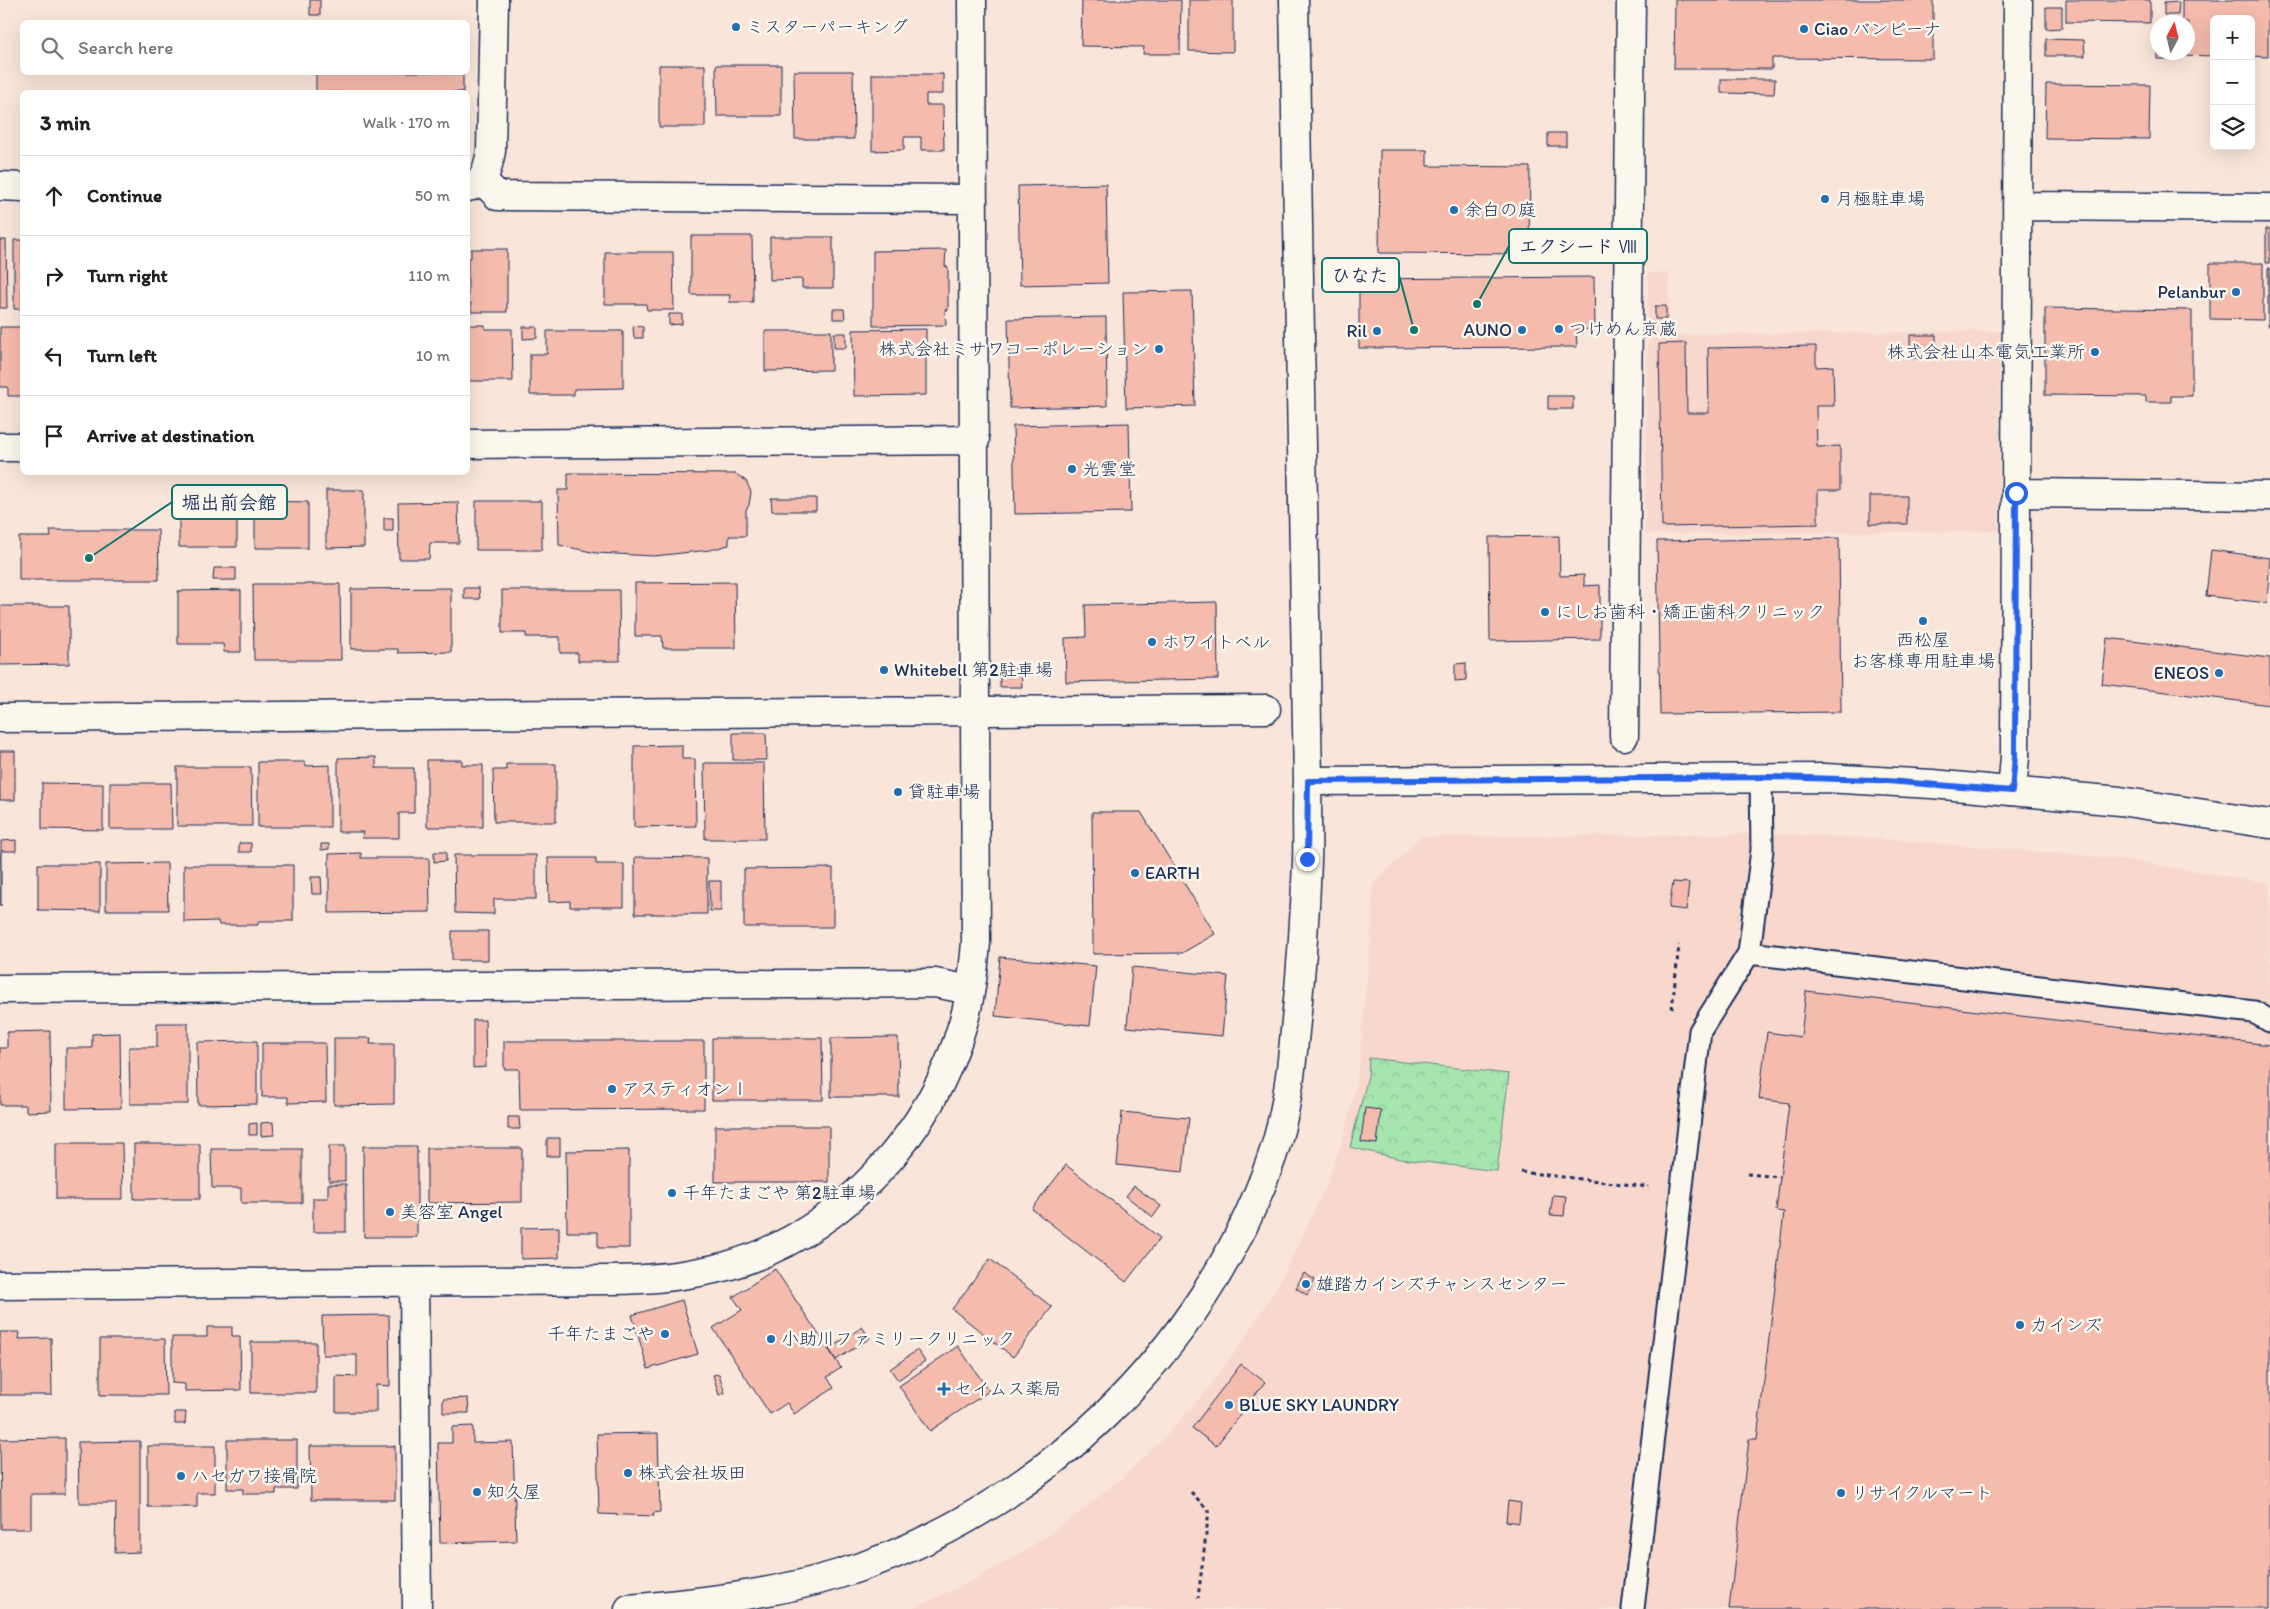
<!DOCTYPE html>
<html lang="en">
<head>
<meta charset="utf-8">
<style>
  :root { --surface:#fff; --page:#f6f6f6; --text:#202124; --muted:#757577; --line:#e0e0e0 }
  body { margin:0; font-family:Itim,"Klee One",sans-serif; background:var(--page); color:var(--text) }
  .controls { position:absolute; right:15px; top:15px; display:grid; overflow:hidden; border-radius:8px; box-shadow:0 5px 20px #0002 }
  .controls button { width:45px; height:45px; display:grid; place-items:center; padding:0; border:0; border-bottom:1px solid var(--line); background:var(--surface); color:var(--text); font:25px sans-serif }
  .compass { position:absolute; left:2150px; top:15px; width:45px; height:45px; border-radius:50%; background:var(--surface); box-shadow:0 5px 20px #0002; rotate:7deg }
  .stop { position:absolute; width:15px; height:15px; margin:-11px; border:4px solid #2563eb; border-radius:50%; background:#fff }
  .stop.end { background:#2563eb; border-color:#fff; box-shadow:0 1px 5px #0008 }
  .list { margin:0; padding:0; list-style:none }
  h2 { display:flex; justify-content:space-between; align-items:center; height:65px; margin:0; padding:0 20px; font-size:21px }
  h2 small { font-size:16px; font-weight:400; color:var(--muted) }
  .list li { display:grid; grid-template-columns:32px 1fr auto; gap:15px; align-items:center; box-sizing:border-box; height:80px; padding:0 20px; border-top:1px solid var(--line) }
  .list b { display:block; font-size:19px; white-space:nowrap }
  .list em { font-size:16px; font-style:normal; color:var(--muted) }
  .icon { flex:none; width:28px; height:28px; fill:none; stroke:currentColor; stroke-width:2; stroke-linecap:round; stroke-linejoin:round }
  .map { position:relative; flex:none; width:2270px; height:1609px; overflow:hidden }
  .search { position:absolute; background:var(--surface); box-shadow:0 5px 20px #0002; left:20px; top:20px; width:450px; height:55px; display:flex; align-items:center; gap:12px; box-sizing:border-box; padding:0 18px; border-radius:8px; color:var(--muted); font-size:19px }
  .panel { position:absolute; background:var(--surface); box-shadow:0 5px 20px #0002; left:20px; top:90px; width:450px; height:385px; border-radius:8px }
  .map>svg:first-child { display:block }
</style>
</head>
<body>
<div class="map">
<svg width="2270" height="1609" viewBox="0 0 2270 1609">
  <defs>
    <pattern id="park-crowns" width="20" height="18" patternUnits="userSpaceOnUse" patternTransform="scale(1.25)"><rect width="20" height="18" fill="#a6e5ae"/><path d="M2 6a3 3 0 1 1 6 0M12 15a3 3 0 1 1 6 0" fill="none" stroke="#8ec598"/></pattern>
  </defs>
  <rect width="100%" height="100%" fill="#f9e5d9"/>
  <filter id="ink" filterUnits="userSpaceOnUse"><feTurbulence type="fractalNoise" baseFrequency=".02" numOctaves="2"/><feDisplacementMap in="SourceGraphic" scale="10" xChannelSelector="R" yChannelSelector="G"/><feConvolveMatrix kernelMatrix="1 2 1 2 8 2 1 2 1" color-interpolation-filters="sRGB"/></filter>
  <g filter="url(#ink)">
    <path fill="#f8d8cc" d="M1648,273H1669V335L2000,331L1999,531L1645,534Z
      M1769,834L1872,838L2113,858L2270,883V1609H912L972,1581L1025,1551L1075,1516L1123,1477L1167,1435L1207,1390L1243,1341L1276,1289L1303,1235L1327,1184L1346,1130L1358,1074L1371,940L1373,884L1421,837Z"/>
    <path fill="url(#park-crowns)" stroke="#608a86" d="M1369,1058L1509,1074L1497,1171L1400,1159L1350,1147L1368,1076Z"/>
    <path fill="#f5bbad" stroke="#1b2f5e" d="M310,0H320V15H310Z
      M1082,0H1181L1180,54H1143L1144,47L1081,46Z
      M1189,0H1233V52L1189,51Z
      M1675,0H1933V59L1772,58V69H1674Z
      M2066,0H2150V23L2066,22Z
      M2182,0H2268V57L2251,56V19H2214V56L2181,55V52H2188V22H2182Z
      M2179,2L2178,15H2164V3Z
      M2046,7H2062V28L2046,29Z
      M2046,39L2084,40L2085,56H2046Z
      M2157,44L2158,52H2174V59H2157Z
      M659,65H705V127H659Z
      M716,65H781V116H717Z
      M794,71H853L854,139H795Z
      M316,72H463V92H316Z
      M872,74H943V94H926V105H943L944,150H921V137H904V150L872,151Z
      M1721,79H1775L1774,94L1721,93Z
      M2046,84L2150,85L2149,139L2045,138Z
      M1548,133H1566V146H1548Z
      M1380,150H1427V166L1530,167L1529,254L1379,253Z
      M1106,184L1108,283L1020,285L1018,186Z
      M2266,229H2270V263H2266Z
      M691,236H752L753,302H729L730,295H691Z
      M770,237H833V288H802V279L770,280Z
      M0,240H6L7,308H0Z
      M14,240H22V309H14Z
      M471,249H507V312H471V303H468V258H471Z
      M946,250L945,266L948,267V310L945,309L946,325L873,326V251Z
      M605,252H673L674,310H647L646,304H605Z
      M2210,263H2263V320L2210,319Z
      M2268,268H2270V326H2268Z
      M1594,277L1595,329L1576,330L1577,347L1359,348V279Z
      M1192,291L1195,406L1126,408L1123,292Z
      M1655,306H1666V319H1655Z
      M2045,308L2192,310V396H2171V402H2146V396L2045,395Z
      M833,309H844L845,319H833Z
      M669,314H682V324L669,325Z
      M1106,317L1107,406L1010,408L1008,319Z
      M468,325H485V329H512L513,381H468Z
      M633,326L643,327V338H634Z
      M0,327H22V396H8V387H0Z
      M523,327H537V338L523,339Z
      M926,329V395L854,396L853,330Z
      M547,331H623V388L574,389V395H530V354H547Z
      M765,331H831V370L765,371Z
      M834,333H846V348H834Z
      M1910,335H1936V358H1910Z
      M1686,343L1687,413H1709L1708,348L1816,346V367L1833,366L1834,406H1816L1817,447L1840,446V490H1818V524L1662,527L1659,344Z
      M1548,396H1573V409H1548Z
      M1129,423L1131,512L1015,514L1013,426Z
      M568,473L736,474L746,481L751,492L749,505L746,510V536H729V545L710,550L654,556L596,553L559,545L558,490H568Z
      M326,490H364V547L326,548Z
      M1870,496H1907V524H1870Z
      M771,498H816V511H772Z
      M255,501L308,502V548H255Z
      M476,501H542V550H476Z
      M179,502H237V547H179Z
      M458,502L459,543H430L429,559H399L398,503Z
      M384,518H393V531H384Z
      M50,530H158L159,580H19V537H51Z
      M1559,536L1560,576L1584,575V586L1600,585V639L1490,641L1489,537Z
      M1839,538L1841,712L1660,714L1657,541Z
      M2211,550L2270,558L2267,603L2206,596Z
      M214,568H236V580H213Z
      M735,582L736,648H663L662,636H635V583Z
      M253,584H340L341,660H254Z
      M451,588V652L398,653V649H351V589Z
      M464,588H479L480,599H464Z
      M241,590V652H224L223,644H178V591Z
      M502,590H619L620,661H578V653H560V637H526V633H502Z
      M1217,602L1218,679L1066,682L1065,638L1086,637L1085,605Z
      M0,606H69V664L0,665Z
      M2107,638L2270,658V705L2102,684Z
      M1466,663V680L1455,681V664Z
      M1021,668L1022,687H1000V669Z
      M733,733H766L767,760H733Z
      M682,745V759H695L696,826L634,827V746Z
      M0,751H15V800H0Z
      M376,757V768H414V813H399V838H362L363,832H338V758Z
      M427,760H462V765H483V827H427Z
      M258,762H305V766L330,765V827H258Z
      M704,763H764L765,839H705Z
      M506,764H556V822H494L493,770H506Z
      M177,767H251L252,826H177Z
      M42,783L103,784V830L42,829Z
      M110,783H171L172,829H110Z
      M1092,812H1141L1215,934L1182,953L1093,954Z
      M16,840V851H1V841Z
      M239,843H251V852H239Z
      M321,844H329V849L321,850Z
      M0,852H1V906H0Z
      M434,852H446V861L434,862Z
      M361,853V858H429L430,912L329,913V854Z
      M454,855H536V899H494V914L455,913Z
      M635,857L707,858V914H635Z
      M548,858H596V864H624V907H570V901L549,902Z
      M167,863L168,910H106V864Z
      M38,864H100V911L38,910Z
      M184,865H293V921H258V925H219L218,921L184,922Z
      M833,868V927H744V869Z
      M311,877H321L322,894H312Z
      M709,881H721V911H710Z
      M1673,882L1689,883L1686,910L1669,908Z
      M452,931H488V960H452Z
      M1000,957L1096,966L1090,1026L995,1016Z
      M1132,967L1228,976L1222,1036L1127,1027Z
      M1806,991L2270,1045V1609H1729L1749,1439H1757L1784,1212L1776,1211L1789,1103L1759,1099L1767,1032L1801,1037Z
      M473,1020H485L486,1067L473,1068Z
      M157,1023H188V1104H130L129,1047H157Z
      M50,1031L51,1111L26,1112V1105H0V1048H7V1032Z
      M120,1033L121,1108L66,1109V1048H92V1034Z
      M898,1037L899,1097H831V1038Z
      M334,1038H371L370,1044H394V1104L334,1105Z
      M712,1038H822L823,1100H712Z
      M257,1041V1104L198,1105L197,1042Z
      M504,1041H704V1109L520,1110L519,1069H504Z
      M262,1043H325L326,1102L288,1103V1097H262Z
      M1365,1108L1381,1110L1377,1144L1361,1142Z
      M1122,1112L1189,1118L1183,1172L1117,1165Z
      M508,1117H519L520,1129H508Z
      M273,1122L274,1135L261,1136V1123Z
      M257,1123V1135H249V1124Z
      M715,1126H829V1182H715Z
      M547,1138H560V1156H547Z
      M56,1143H122L123,1199H56Z
      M134,1144H200V1199H134Z
      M329,1146H345V1181H329Z
      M363,1146H417V1237H364Z
      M427,1148H522V1202L427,1203Z
      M211,1149H302V1203H241V1188H212Z
      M629,1150V1248H598V1232H567L566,1151Z
      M1066,1165L1160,1238L1126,1282L1032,1209Z
      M328,1184H346V1232H313V1198H328Z
      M1134,1186L1161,1206L1153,1217L1126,1196Z
      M1553,1195L1566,1196L1564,1216L1550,1215Z
      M559,1227V1258L521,1259V1228Z
      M990,1259L1052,1307L1013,1357L952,1309Z
      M775,1269L841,1368L827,1377L834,1388L794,1414L787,1403L770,1414L713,1328L742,1310L733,1297Z
      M1304,1273L1315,1280L1307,1295L1296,1288Z
      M682,1300L698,1354L648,1369L632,1315Z
      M389,1315L390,1386L376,1385V1412H336V1376L357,1377V1355H323L322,1316Z
      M207,1327H232V1336H240L241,1390L185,1391V1384L172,1383V1337H207Z
      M862,1327L870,1338L836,1360L829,1349Z
      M0,1332H20L19,1339L51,1338L52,1395H0Z
      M100,1339H165L166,1395H100Z
      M251,1342H316V1393H251Z
      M958,1346L989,1391L930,1431L899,1386Z
      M917,1350L925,1361L898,1380L890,1369Z
      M1241,1364L1265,1382L1216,1446L1192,1428Z
      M719,1374L725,1393L719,1395L713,1375Z
      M468,1398L469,1413H443V1399Z
      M175,1412H186L185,1424H175Z
      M473,1426V1443L513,1442L516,1541L440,1543L438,1443H452V1427Z
      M658,1433L660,1512L653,1513L654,1516L599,1514L597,1434Z
      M65,1438V1494H31V1529H1L0,1439Z
      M227,1440H297V1489H276V1494H243V1489H227Z
      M140,1441V1552L115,1553L116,1503H79L78,1442Z
      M148,1446H215V1493H197V1507H148Z
      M310,1446H395V1500H311Z
      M1508,1501L1521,1503L1519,1523L1506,1521Z"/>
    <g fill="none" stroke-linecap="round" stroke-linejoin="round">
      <defs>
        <path id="service" d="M1749,953L2254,1012L2270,1021
          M1633,1609L1700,1031L1749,953L1762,850L1761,777"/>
        <path id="pedestrian" d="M976,711L1266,709
          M1624,736L1625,614"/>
        <path id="minor" d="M481,179L498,196L973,199
          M2017,206L2270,208
          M468,444L975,440
          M0,447H22
          M2016,493L2270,496
          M1625,614L1631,0
          M0,718L976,711
          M2012,791L2015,757L2018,0
          M0,989L935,983L970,990
          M414,1282L417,1609
          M0,1285L611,1280C650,1280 688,1276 727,1266C842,1233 932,1134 964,1020C971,995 974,968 976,942L972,0"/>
        <path id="tertiary" d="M0,186L22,187
          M468,187C486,184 488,166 491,151L494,0
          M1308,781L1825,778L1932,784L2120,801L2270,824
          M629,1609C701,1602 770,1595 839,1574C1036,1514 1205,1351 1272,1157C1286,1117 1291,1073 1295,1031C1301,974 1305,917 1307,861C1308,834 1306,808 1308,781L1294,0"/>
      </defs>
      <use href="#service" stroke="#1b2f5e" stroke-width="25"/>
      <use href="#pedestrian" stroke="#1b2f5e" stroke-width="31"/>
      <use href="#minor" stroke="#1b2f5e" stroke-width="31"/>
      <use href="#tertiary" stroke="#1b2f5e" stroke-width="31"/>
      <path stroke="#1b2f5e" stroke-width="3" stroke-dasharray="4 4" stroke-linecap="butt" d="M1672,1009L1679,945
        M1521,1172L1649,1187
        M1747,1174L1780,1177
        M1191,1492L1209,1511L1198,1598"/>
      <use href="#service" stroke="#fbf7ec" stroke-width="21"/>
      <use href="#pedestrian" stroke="#fbf7ec" stroke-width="28"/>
      <use href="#minor" stroke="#fbf7ec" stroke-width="28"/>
      <use href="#tertiary" stroke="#fbf7ec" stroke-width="28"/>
    </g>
  </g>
  <g fill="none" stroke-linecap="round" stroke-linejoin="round" filter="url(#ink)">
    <path stroke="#2563eb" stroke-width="6" d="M1307,859L1308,781L1770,777L1875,780L2012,791L2015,756L2016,493"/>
  </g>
  <g fill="#1f6fb2" stroke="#fbf7ec" stroke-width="2">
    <circle cx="736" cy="27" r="5"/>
    <circle cx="1804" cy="29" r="5"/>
    <circle cx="1825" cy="199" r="5"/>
    <circle cx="1454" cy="210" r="5"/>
    <circle cx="2236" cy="292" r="5"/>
    <circle cx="1559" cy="329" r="5"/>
    <circle cx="1522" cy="330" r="5"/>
    <circle cx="1377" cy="331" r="5"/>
    <circle cx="1159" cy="349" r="5"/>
    <circle cx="2095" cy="352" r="5"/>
    <circle cx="1072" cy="469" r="5"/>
    <circle cx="1545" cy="612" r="5"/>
    <circle cx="1923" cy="621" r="5"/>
    <circle cx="1152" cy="642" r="5"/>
    <circle cx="884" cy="670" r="5"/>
    <circle cx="2219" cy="673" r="5"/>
    <circle cx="898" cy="792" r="5"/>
    <circle cx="1135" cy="873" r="5"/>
    <circle cx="612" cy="1089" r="5"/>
    <circle cx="672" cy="1193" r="5"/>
    <circle cx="390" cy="1212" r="5"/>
    <circle cx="1306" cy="1284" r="5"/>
    <circle cx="2020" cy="1325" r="5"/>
    <circle cx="665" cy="1334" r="5"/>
    <circle cx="771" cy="1339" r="5"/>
    <path d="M941.5 1381.5h5v5h5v5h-5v5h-5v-5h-5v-5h5z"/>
    <circle cx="1229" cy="1405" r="5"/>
    <circle cx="628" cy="1473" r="5"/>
    <circle cx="181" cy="1476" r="5"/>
    <circle cx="477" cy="1492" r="5"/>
    <circle cx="1841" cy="1493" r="5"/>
  </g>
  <g text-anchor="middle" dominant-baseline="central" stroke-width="5" stroke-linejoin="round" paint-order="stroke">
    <g font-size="18" fill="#1b2f5e" stroke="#fbf7ec" text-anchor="start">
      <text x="746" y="27">ミスターパーキング</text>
      <text x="1814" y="29">Ciao バンビーナ</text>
      <text x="1835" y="199">月極駐車場</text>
      <text x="1464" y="210">余白の庭</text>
      <text x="2226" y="292" text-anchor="end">Pelanbur</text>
      <text x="1569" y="329">つけめん京蔵</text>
      <text x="1512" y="330" text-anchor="end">AUNO</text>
      <text x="1367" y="331" text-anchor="end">Ril</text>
      <text x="1149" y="349" text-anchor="end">株式会社ミサワコーポレーション</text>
      <text x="2085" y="352" text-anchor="end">株式会社山本電気工業所</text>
      <text x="1082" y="469">光雲堂</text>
      <text x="1555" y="612">にしお歯科・矯正歯科クリニック</text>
      <text x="1923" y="640" text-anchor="middle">西松屋<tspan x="1923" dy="21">お客様専用駐車場</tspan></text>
      <text x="1162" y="642">ホワイトベル</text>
      <text x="894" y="670">Whitebell 第2駐車場</text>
      <text x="2209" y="673" text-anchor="end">ENEOS</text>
      <text x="908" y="792">貸駐車場</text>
      <text x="1145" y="873">EARTH</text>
      <text x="622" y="1089">アスティオンⅠ</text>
      <text x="682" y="1193">千年たまごや 第2駐車場</text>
      <text x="400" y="1212">美容室 Angel</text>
      <text x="1316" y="1284">雄踏カインズチャンスセンター</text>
      <text x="2030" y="1325">カインズ</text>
      <text x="655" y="1334" text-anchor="end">千年たまごや</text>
      <text x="781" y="1339">小助川ファミリークリニック</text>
      <text x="954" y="1389">セイムス薬局</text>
      <text x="1239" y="1405">BLUE SKY LAUNDRY</text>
      <text x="638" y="1473">株式会社坂田</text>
      <text x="191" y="1476">ハセガワ接骨院</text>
      <text x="487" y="1492">知久屋</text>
      <text x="1851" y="1493">リサイクルマート</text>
    </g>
  </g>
  <path fill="none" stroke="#0f766e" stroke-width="2" d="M1477 304L1509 246M1414 330L1399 275M89 558L172 502"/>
  <g fill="#0f766e" stroke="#fbf7ec" stroke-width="2">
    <circle cx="1477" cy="304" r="5"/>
    <circle cx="1414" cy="330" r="5"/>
    <circle cx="89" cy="558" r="5"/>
  </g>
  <g fill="#fbf7ec" stroke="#0f766e" stroke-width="2">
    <rect x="1509" y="229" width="138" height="34" rx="5"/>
    <rect x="1322" y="258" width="77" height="34" rx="5"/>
    <rect x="172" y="485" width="115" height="34" rx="5"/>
  </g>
  <g font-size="19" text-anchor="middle" font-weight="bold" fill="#1b2f5e">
    <text x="1578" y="253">エクシード Ⅷ</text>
    <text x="1360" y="282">ひなた</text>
    <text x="229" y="509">堀出前会館</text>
  </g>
</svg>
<div class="controls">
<button>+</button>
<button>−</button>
<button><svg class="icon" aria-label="layers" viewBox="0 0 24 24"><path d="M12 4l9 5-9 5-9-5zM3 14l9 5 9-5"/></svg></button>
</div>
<svg class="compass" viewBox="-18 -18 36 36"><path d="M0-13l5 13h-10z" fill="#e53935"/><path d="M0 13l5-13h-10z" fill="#757577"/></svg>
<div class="stop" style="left:2016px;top:493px"></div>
<div class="stop end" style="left:1307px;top:859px"></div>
<div class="search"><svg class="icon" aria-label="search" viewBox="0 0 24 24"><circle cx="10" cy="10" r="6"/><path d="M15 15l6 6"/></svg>Search here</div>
<section class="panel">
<h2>3 min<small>Walk · 170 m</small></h2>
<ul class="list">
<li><svg class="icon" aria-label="ahead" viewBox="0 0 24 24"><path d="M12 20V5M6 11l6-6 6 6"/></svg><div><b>Continue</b></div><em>50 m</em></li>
<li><svg class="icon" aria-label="right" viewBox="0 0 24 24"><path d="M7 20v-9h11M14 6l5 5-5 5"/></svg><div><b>Turn right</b></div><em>110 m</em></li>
<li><svg class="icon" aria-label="left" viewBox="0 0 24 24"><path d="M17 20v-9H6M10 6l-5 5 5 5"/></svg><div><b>Turn left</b></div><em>10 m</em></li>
<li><svg class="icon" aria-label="arrive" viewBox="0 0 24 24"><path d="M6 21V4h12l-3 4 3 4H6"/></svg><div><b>Arrive at destination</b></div></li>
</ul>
</section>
</div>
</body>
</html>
